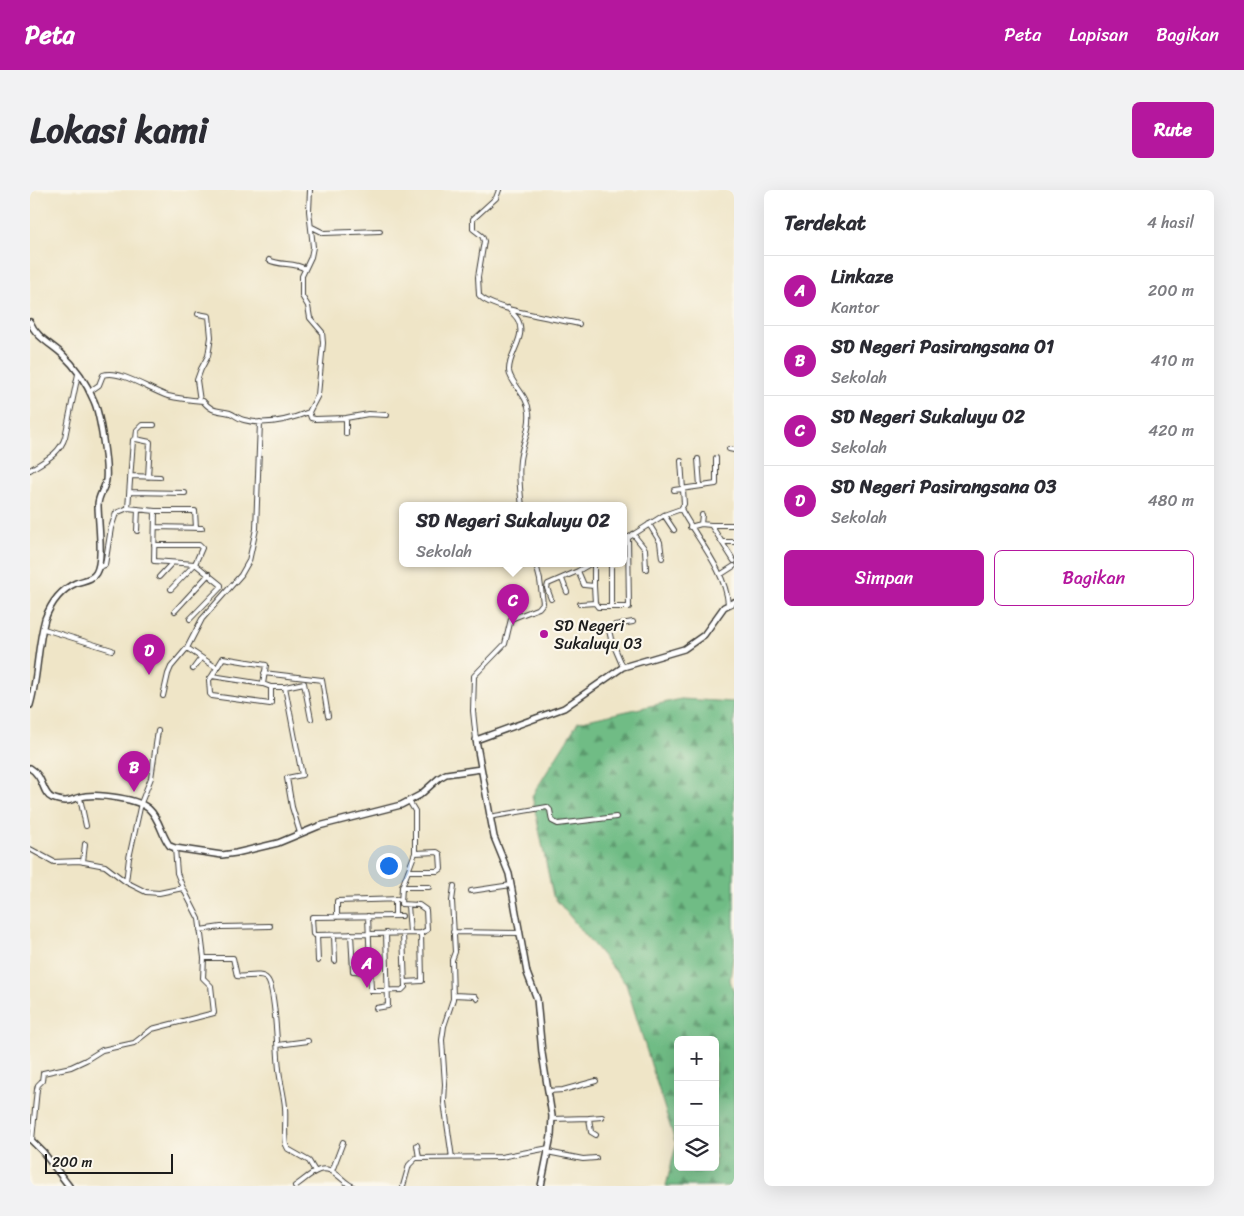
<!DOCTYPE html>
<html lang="id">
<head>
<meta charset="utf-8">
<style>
  :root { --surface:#fff; --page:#f2f2f3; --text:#2b2b33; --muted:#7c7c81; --line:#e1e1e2; --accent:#b5179e }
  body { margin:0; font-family:Sriracha,sans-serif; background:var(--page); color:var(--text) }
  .controls { position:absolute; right:15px; bottom:15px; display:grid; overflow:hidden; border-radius:8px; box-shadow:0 5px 20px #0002 }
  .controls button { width:45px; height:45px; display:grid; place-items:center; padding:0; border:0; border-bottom:1px solid var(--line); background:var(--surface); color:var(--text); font:25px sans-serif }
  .scale { position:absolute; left:15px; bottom:12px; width:128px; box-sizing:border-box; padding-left:5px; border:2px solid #1c1c1c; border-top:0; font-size:14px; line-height:18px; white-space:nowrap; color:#1c1c1c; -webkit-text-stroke:4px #fbf7ec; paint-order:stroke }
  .you { position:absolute; left:358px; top:675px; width:18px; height:18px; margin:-12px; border:4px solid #fff; border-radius:50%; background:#1a73e8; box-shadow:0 0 0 8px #1a73e833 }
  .badge { display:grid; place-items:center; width:32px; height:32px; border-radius:50%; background:var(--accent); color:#fff; font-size:16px; font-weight:700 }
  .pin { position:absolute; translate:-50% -41px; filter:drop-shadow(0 1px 2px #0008) }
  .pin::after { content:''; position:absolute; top:26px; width:18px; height:15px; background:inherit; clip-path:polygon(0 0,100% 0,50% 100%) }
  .popup { position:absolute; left:369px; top:312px; width:228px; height:65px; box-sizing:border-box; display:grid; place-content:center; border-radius:8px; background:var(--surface); filter:drop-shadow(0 1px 4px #0005); font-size:16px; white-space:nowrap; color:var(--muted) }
  .popup b { font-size:19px; color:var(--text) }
  .popup::after { content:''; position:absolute; left:50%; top:100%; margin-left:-10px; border:10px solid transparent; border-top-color:var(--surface) }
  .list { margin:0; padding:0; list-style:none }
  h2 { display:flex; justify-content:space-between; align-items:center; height:65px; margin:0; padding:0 20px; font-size:21px }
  h2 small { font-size:16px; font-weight:400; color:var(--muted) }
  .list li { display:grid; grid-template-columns:32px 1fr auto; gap:15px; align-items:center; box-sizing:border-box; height:70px; padding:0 20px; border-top:1px solid var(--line) }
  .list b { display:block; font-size:19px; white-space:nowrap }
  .list p { margin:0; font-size:16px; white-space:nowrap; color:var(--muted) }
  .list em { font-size:16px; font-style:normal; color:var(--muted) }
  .actions { display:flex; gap:10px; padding:15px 20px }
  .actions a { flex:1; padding:11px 0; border:1px solid var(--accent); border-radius:8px; text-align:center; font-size:18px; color:var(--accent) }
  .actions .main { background:var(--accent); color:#fff }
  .icon { flex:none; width:28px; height:28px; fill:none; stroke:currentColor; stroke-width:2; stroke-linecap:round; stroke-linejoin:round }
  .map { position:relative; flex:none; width:704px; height:996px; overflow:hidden; border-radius:8px }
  header { display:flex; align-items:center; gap:30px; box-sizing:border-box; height:70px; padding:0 25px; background:var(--accent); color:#fff }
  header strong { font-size:24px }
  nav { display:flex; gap:28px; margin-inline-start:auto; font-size:18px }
  .intro { display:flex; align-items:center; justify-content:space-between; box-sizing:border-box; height:120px; padding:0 30px }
  h1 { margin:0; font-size:35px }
  .button { padding:12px 22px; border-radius:8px; background:var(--accent); color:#fff; font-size:18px; font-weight:700 }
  main { display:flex; gap:30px; padding:0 30px }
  aside { flex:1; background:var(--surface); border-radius:8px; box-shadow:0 5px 20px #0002 }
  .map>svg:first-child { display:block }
</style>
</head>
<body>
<header>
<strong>Peta</strong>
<nav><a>Peta</a><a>Lapisan</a><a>Bagikan</a></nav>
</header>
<div class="intro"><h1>Lokasi kami</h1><a class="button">Rute</a></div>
<main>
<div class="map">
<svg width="704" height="996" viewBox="0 0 704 996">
  <defs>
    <pattern id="forest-firs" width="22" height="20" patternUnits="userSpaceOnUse" patternTransform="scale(1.25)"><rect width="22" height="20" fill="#6fbc85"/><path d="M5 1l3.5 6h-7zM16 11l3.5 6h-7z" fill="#5a986c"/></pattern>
  </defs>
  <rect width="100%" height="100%" fill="#fbf7ec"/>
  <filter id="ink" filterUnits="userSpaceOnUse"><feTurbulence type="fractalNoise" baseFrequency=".02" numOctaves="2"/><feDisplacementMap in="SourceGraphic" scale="10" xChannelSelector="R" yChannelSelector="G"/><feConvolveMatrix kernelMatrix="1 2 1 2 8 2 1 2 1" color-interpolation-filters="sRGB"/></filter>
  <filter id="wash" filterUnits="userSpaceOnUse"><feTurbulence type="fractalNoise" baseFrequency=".0096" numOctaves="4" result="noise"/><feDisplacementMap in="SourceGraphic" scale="20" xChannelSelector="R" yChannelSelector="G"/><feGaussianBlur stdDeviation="1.12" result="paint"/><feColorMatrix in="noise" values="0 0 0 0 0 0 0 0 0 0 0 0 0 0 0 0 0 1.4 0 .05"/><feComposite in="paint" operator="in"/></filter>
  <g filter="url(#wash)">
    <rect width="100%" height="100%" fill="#efe5c7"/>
    <path fill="url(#forest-firs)" stroke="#466c50" fill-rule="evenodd" d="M651,509L704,512V758L700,790L704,803V996H636L646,955L596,794L523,706L502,606L548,532ZM648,850H685V977H648Z"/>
  </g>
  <g filter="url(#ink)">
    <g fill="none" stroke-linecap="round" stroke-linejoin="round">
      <defs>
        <path id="street" d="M469,0L466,8L443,29V39L452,46L454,51L448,87L449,105C460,120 529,129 549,134
          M282,37L294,43L350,41
          M239,70C250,76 265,72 275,79
          M478,118C481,122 486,126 488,130C497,147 478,164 479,181C480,193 498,205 499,222C501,239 492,254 490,270C488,286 490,301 492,316
          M168,124L179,126L181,147L178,166L171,179L167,190L170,211
          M59,202L69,195L73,185C90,179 121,201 138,206C150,209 161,210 173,211C182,222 187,220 200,223C205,225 209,229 214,230C235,236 259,230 279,222L288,205L293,153L292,142L280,128L278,116L272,106V86L281,67L283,57L279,21L280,0
          M279,222L281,228L285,229L316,228L338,224L357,225
          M316,228V244
          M124,235H112L107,240L106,249L103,250L98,318L125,321H165L166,338
          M106,249L120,252L118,287
          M699,259L704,260
          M668,269L670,296
          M0,280C14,271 30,264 35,247L48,184
          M100,286L130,287
          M644,300L686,294V268
          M100,302L155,303
          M651,319L654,314L651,271
          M634,325L644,340
          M619,334L630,352L632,368
          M671,334L681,335L704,371
          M681,335H704
          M125,337L172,338
          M660,337L671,334L672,325
          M107,341L108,319
          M603,344L615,359L616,379
          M593,351L634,325L651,319C666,348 696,381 698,414
          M692,352H704
          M124,355H169L172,358L165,374L124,371L125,321
          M564,374V396
          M581,374V417
          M68,378L75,375L81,338L86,323L98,318
          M548,381L554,395L564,396L565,413L550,414
          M690,385L704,376
          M129,387L142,373
          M532,389L537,402
          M141,399L165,374L191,395V397L160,429
          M521,409L517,398L518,394L548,381L560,374
          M565,413L568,417H599L598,347
          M145,421L179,384
          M14,439L82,460
          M157,458L187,478
          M593,477L581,449L579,440L585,435L603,432
          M163,479L171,468
          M234,483L292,490L298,526
          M182,486L179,490L180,504L182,506L240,514L241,513V497L233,494L236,475L193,468L182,486L233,494
          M241,497H255L272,585L257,588L262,617L270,643
          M255,497L274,493L281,529
          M133,506L138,484L141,477L157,458L172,429L211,385L219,371L226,339L230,232
          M446,550L443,521L444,486L475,454L481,429L509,418L513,413L510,390L506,374
          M50,608L56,636
          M459,627L517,617L520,620L522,631L528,634L586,627
          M145,658L147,683L153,698L169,729L174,768H203L207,786C215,788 231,782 237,789C246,797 247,864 249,879C250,892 254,904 255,917C256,929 254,943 256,955L258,959L279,971L285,981
          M0,659L24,672L49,671L75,676L96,692L116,702L129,703L153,698
          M53,672L55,654
          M378,681H408L411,679L410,664L407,662L385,663
          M96,692L99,668L111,613L121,588L128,541
          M372,697H399
          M441,701L481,695
          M365,709V726
          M378,715L380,743
          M338,726L341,801L372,800L375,797L373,743
          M372,726L282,727L283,744L285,745L391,743
          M307,727V711L371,709
          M170,740L191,737L240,736
          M423,742L490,743
          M321,744L323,781L340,782
          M287,745L288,771
          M304,745L305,771
          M375,792L392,791L391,743L397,740L396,720L389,715L371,714L372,697L385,663V621L379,611
          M423,805L445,806L447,809
          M346,818L358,816L356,743
          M248,855L278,851
          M518,901L533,900L566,891
          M559,928L572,927
          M522,929L559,928L561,942L566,945
          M2,950L7,899L8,895L12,891L13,883L41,877L56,870L72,860L104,853L122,839L184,823L181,796L173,788L174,768
          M387,955L389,968
          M517,962L553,969L566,968
          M422,968L414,912L415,894L412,850L414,836L423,809L422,770L425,762L422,711L424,696
          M302,981L313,952
          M265,996C278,988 290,971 306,984C312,988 315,993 322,996
          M373,996L379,975L386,968L471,967L519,958"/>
        <path id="secondary" d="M0,132C6,147 21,154 32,164C45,176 57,194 64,211C70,224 78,275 76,290C75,299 68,305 68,315C68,331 74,370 66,383C62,390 54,390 46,393C30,400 21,413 15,429C7,457 8,488 0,515
          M0,578C14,586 12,604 22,608C41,615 40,608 56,606C70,604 109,609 119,619C130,629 131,645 140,656L145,658L192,665L206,663L248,653L289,636L371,615L390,605L409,588L416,584L451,579
          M0,949L13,962L39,996
          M511,996L521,946L522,926L512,863L507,809L497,783L479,684L464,647L446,550L534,518L593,477L654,459L674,445L694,417L704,412"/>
      </defs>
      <use href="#street" stroke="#3c3a36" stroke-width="6"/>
      <use href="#secondary" stroke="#3c3a36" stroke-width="8"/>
      <use href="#street" stroke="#fff" stroke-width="4"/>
      <use href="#secondary" stroke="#fff" stroke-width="5"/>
    </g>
  </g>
  <circle fill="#b5179e" stroke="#fbf7ec" stroke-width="2" cx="514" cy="444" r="5"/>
  <g text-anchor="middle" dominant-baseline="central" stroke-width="4.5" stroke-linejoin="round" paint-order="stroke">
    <g font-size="16" fill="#1c1c1c" stroke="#fbf7ec" text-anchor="start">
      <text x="524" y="435">SD Negeri<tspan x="524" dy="18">Sukaluyu 03</tspan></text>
    </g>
  </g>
</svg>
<div class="controls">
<button>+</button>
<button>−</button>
<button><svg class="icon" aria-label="layers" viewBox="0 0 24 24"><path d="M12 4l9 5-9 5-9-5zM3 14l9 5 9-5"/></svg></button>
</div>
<div class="scale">200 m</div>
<div class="you"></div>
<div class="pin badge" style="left:337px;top:798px">A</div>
<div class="pin badge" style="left:104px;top:602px">B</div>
<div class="pin badge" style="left:483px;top:435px">C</div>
<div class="popup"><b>SD Negeri Sukaluyu 02</b>Sekolah</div>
<div class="pin badge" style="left:119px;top:485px">D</div>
</div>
<aside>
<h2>Terdekat<small>4 hasil</small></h2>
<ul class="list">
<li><span class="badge">A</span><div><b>Linkaze</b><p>Kantor</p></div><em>200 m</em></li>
<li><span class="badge">B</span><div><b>SD Negeri Pasirangsana 01</b><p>Sekolah</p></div><em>410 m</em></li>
<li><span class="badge">C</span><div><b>SD Negeri Sukaluyu 02</b><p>Sekolah</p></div><em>420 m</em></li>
<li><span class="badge">D</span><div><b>SD Negeri Pasirangsana 03</b><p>Sekolah</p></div><em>480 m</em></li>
</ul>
<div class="actions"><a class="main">Simpan</a><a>Bagikan</a></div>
</aside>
</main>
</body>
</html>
